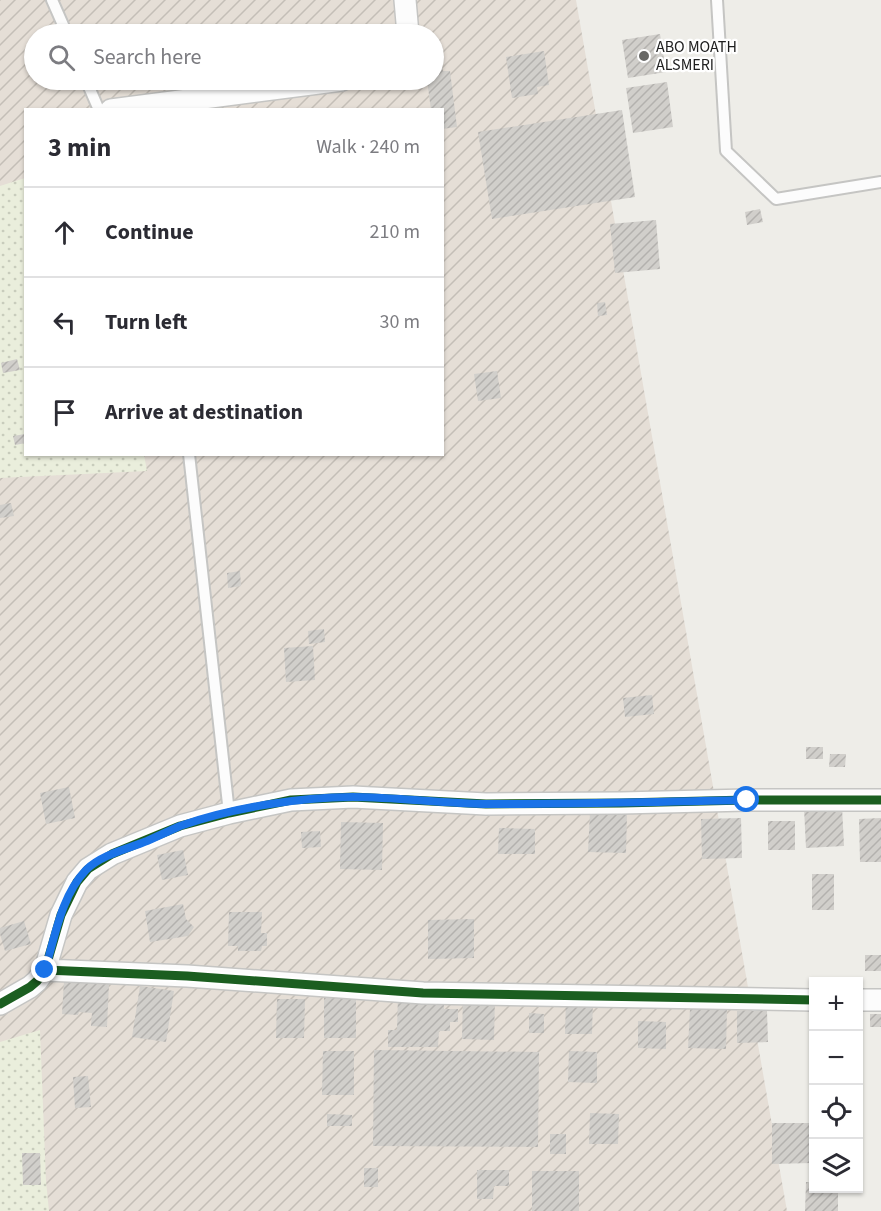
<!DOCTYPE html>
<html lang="en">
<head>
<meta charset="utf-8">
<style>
  :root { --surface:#fff; --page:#f2f2f3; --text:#2b2b33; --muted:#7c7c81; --line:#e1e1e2 }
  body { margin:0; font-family:"Source Sans 3",sans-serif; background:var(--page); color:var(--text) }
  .controls { position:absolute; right:18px; bottom:18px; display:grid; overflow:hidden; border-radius:0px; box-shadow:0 2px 4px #0004 }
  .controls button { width:54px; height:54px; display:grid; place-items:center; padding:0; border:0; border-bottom:2px solid var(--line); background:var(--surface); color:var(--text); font:30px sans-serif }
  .stop { position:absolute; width:18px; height:18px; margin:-14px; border:4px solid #1a73e8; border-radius:50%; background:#fff }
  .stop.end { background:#1a73e8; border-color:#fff; box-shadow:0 2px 6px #0008 }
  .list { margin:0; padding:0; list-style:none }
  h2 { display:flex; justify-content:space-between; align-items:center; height:78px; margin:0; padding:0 24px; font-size:26px }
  h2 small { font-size:20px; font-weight:400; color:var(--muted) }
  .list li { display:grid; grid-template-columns:39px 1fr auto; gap:18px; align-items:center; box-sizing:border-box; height:90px; padding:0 24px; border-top:2px solid var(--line) }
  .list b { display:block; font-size:22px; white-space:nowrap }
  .list em { font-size:20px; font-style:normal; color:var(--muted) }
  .icon { flex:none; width:33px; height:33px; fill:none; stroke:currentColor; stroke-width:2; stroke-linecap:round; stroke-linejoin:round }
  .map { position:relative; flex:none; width:881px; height:1211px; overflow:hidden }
  .search { position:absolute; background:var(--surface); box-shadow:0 2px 4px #0004; left:24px; top:24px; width:420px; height:66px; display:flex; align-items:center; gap:15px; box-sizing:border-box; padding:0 21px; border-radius:33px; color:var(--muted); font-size:22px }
  .panel { position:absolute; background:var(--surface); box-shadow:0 2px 4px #0004; left:24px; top:108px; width:420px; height:348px; border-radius:0px }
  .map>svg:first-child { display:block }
</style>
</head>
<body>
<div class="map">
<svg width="881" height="1211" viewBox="0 0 881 1211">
  <defs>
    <pattern id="military-furrows" width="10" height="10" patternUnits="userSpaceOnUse" patternTransform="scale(1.5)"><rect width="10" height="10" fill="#e5ded6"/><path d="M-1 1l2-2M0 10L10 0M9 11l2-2" fill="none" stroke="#c4beb7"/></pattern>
    <pattern id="farmland-dots" width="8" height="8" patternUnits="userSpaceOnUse" patternTransform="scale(1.5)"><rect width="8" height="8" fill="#eaeedc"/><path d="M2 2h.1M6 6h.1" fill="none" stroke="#c8ccbc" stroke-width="1.8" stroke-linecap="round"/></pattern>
    <pattern id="building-hatch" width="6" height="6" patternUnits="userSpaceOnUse" patternTransform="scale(1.5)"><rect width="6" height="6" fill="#d1cfcb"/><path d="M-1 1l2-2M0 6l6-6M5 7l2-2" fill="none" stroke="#b3b1ae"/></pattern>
  </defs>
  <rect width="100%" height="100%" fill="#eeede8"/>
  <path fill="url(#military-furrows)" fill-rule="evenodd" d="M0,0H576L787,1211H0ZM34,34H434V80H34ZM26,110H442V454H26Z"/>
  <path fill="url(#farmland-dots)" d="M25,178L26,454L144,455L147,471L0,478V186Z
    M40,1030L46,1181L49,1211H0V1042Z"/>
  <path fill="url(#building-hatch)" d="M660,34L666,72L628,78L622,40Z
    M544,51L549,85L537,87L538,94L512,98L506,57Z
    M442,64L443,71H450L457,127L442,129V110H431L427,80H434V65Z
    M667,82L673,127L633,133L626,88Z
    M622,110L635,197L492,219L478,132Z
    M760,209L763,222L747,225L745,212Z
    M656,220L660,269L615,273L610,224Z
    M605,302L607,315L598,316L597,303Z
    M17,359L20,370L3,373L1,363Z
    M497,371L501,398L478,401L474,374Z
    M25,434L26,443L15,445L13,436Z
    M11,503L14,516L0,518V505Z
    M240,571L241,586L228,588L227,573Z
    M324,629L325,642L309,644L308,631Z
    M313,646L315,680L286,682L284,648Z
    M652,695L654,714L625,717L623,698Z
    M806,747H823V759H806Z
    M830,754H846L845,767H829Z
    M69,787L75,818L46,824L40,793Z
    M842,807L844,846L806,848L804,808Z
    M590,812L627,813L626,853L588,852Z
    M741,818L742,858L702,859L701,819Z
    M881,818V862H860L859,819Z
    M768,821H795V850H768Z
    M341,822L383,823L382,870L340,869Z
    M499,828L535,829V854H498Z
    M320,831L321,847L302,848L301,832Z
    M183,850L188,875L162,880L157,855Z
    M812,874H834V910H812Z
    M183,904L186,919L194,927L188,936L150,942L145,911Z
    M229,912H262L261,933H267V946H262L261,951H238V946H228Z
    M474,919V958L428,959V920Z
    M24,921L31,944L5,951L0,934V928Z
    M865,955H881V971H865Z
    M64,981L109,984L107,1027L91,1026L92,1013L79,1012L78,1015L62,1014Z
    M140,986L174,991L166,1042L132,1037Z
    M398,995H444V1009H458V1022H450V1031H439L438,1047H388V1030H397Z
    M463,995L495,996L494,1040L462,1039Z
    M324,997H356V1038H324Z
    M566,998L593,999L592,1034H565Z
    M277,999H305L304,1038H276Z
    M690,1009L727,1010L726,1049L688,1048Z
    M737,1011H767L768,1042L737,1043Z
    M529,1013L544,1014V1033H529Z
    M870,1014H881V1027H870Z
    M638,1021L666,1022V1049L638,1048Z
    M374,1050L539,1052L538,1147L373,1146Z
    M323,1051H354V1095H322Z
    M569,1051L597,1052V1083L568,1082Z
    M88,1076L91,1107L75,1108L73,1077Z
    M590,1113L619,1114L618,1144H589Z
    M327,1114L352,1115V1126H327Z
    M772,1123H812V1163L772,1164Z
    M550,1134H566V1154H550Z
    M22,1153H40L41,1185H23Z
    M364,1168H378V1187H364Z
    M477,1170H509V1186H494L493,1199H477Z
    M532,1171H579V1211H532Z
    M806,1182H814V1188H838V1211H805Z"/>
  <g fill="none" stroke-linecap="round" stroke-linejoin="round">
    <defs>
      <path id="service" d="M52,0L67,34
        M717,0L726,151L776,199L881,182
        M86,80L99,110
        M189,454L229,813"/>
      <path id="minor" d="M405,0L408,34
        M111,110L342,80
        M45,970L187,976L423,993L814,1000
        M858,1000H881
        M0,1004L30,987L37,981L45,970L61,915L77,882L88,869L112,854L180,826L229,813L291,800L353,797L486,804L621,803L747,800H881"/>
    </defs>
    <use href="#service" stroke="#c5c5c3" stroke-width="14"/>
    <use href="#minor" stroke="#c5c5c3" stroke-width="24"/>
    <use href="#service" stroke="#fcfcfc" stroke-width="10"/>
    <use href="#minor" stroke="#fcfcfc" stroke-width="21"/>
    <defs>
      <path id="cycleway" d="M45,970L187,976L423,993L814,1000
        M0,1004L30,987L37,981L45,970L61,915L77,882L88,869L112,854L180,826L229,813L291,800L353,797L486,804L621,803L747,800H881"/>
    </defs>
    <use href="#cycleway" stroke="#fff" stroke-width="13"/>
    <use href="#cycleway" stroke="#1b5e20" stroke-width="9"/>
  </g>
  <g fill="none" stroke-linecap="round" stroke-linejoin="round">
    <path stroke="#1a73e8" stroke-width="8" d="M45,970C55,937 61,896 86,870C101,855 127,849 147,841C158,836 169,831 180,826C231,808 299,797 353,797C399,797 444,804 489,804C575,804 661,802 747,800"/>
  </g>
  <circle fill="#686866" stroke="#fff" stroke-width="2" cx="644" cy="56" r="6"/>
  <g text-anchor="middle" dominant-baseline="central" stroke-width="4.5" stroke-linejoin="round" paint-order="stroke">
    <g font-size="16" fill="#202020" stroke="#fff" text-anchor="start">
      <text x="656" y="47">ABO MOATH<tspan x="656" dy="18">ALSMERI</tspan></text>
    </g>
  </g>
</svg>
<div class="controls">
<button>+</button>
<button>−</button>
<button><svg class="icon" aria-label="locate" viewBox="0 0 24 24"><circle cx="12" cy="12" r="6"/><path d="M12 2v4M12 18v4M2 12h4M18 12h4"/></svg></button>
<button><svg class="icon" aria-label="layers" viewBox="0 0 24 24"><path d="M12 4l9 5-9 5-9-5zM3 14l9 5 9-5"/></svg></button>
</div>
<div class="stop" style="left:747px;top:800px"></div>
<div class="stop end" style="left:45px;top:970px"></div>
<div class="search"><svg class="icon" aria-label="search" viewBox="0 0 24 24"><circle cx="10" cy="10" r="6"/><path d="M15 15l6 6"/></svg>Search here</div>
<section class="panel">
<h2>3 min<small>Walk · 240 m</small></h2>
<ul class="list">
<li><svg class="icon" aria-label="ahead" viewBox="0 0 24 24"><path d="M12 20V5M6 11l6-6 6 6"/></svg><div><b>Continue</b></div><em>210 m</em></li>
<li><svg class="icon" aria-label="left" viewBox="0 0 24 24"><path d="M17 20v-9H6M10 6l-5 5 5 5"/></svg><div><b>Turn left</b></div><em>30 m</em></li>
<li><svg class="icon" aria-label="arrive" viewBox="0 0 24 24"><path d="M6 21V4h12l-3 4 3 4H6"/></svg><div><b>Arrive at destination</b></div></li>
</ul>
</section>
</div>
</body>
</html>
